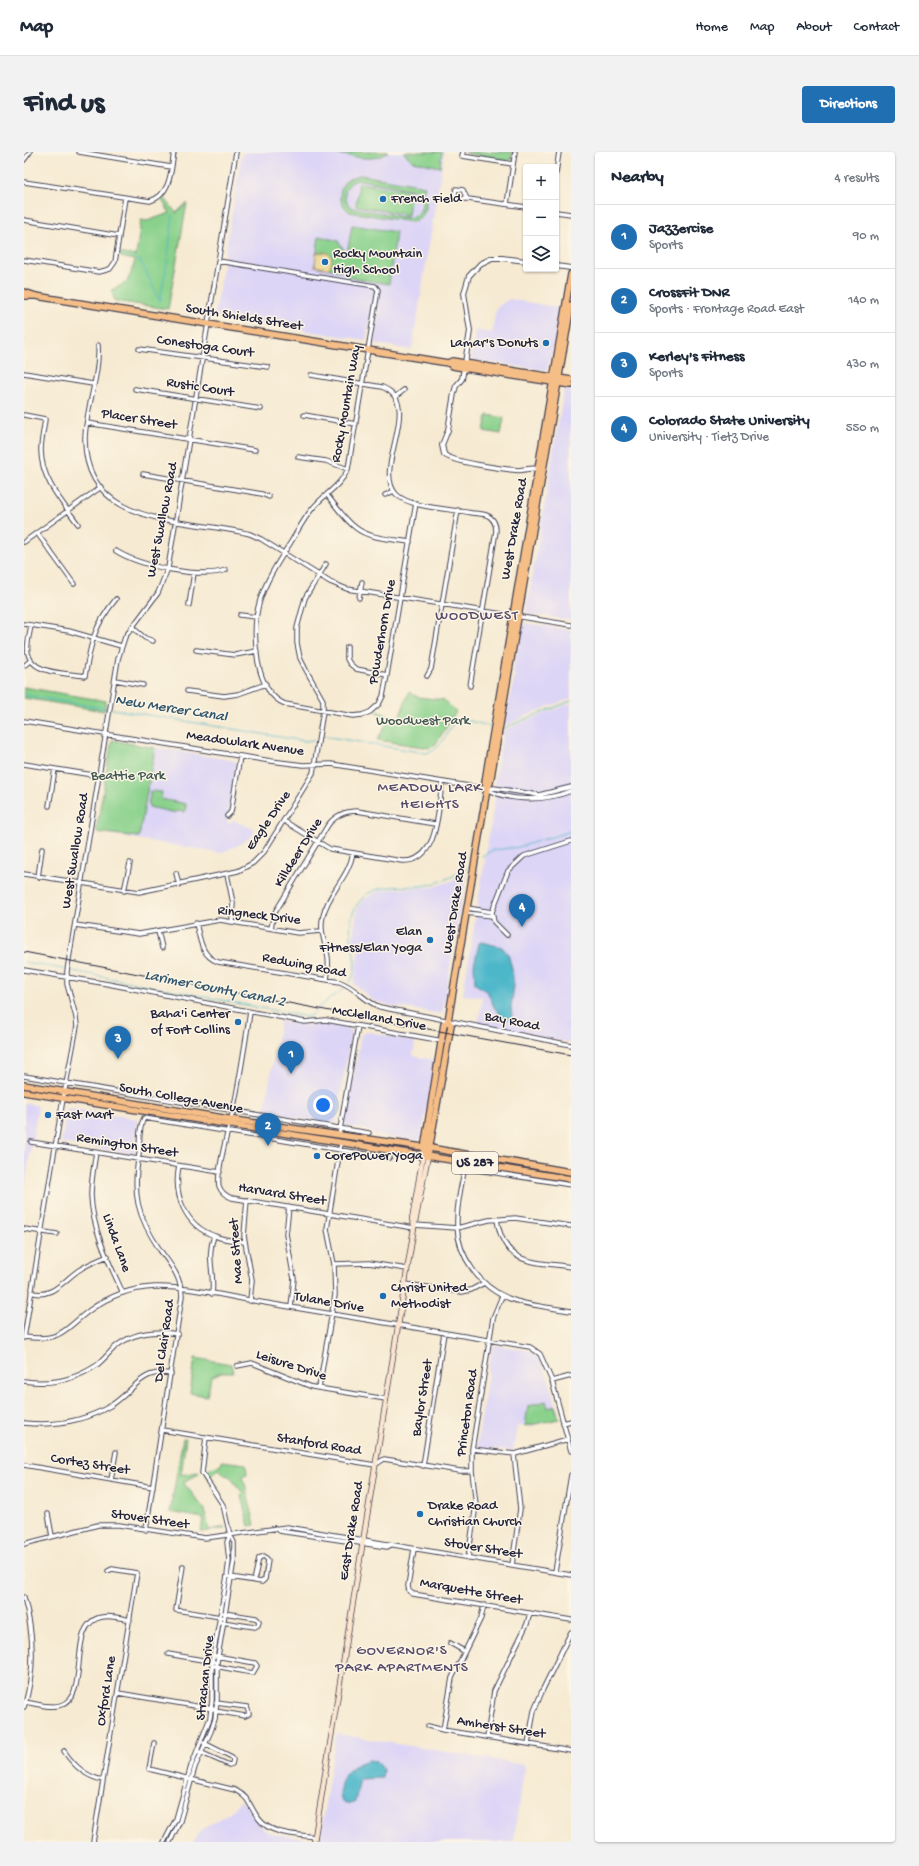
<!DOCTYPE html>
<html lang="en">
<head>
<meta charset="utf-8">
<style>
  :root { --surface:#fff; --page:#f2f2f3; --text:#1f2937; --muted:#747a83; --line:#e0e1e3; --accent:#1f6fb2 }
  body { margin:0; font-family:"Gochi Hand",sans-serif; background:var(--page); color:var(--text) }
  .controls { position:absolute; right:12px; top:12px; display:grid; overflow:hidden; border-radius:4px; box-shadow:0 1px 3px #0004 }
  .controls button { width:36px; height:36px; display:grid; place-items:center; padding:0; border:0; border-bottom:1px solid var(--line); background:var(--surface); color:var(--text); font:20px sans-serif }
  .you { position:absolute; left:299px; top:953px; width:14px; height:14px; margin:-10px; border:3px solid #fff; border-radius:50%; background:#1a73e8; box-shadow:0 0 0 6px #1a73e833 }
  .badge { display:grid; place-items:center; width:26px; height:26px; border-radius:50%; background:var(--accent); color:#fff; font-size:13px; font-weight:700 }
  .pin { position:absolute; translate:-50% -33px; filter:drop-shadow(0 1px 2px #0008) }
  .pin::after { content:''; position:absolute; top:21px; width:14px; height:12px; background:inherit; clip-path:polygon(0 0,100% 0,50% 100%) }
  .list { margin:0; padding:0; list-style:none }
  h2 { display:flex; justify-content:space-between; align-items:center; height:52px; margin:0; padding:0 16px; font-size:17px }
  h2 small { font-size:13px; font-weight:400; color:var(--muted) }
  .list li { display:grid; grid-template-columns:26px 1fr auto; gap:12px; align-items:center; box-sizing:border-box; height:64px; padding:0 16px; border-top:1px solid var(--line) }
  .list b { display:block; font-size:15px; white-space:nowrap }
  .list p { margin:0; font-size:13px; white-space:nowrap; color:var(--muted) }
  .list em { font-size:13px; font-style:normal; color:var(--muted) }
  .icon { flex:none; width:22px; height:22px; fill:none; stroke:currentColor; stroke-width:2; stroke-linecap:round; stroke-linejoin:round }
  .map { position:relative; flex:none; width:547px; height:1690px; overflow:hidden; border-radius:4px }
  header { display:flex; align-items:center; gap:24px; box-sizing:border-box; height:56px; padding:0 20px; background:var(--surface); border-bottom:1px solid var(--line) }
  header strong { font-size:19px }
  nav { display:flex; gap:22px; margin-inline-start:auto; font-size:14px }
  .intro { display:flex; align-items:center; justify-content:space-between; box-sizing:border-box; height:96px; padding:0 24px }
  h1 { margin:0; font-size:28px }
  .button { padding:10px 18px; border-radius:4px; background:var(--accent); color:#fff; font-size:14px; font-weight:700 }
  main { display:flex; gap:24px; padding:0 24px }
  aside { flex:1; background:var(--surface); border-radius:4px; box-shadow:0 1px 3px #0004 }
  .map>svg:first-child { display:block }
</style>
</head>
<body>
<header>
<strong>Map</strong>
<nav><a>Home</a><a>Map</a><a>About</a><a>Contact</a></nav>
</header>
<div class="intro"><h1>Find us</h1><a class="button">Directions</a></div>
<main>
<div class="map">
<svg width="547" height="1690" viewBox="0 0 547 1690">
  <rect width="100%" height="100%" fill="#fcf5e5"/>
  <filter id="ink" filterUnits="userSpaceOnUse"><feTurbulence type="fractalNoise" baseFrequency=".025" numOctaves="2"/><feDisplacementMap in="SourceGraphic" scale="8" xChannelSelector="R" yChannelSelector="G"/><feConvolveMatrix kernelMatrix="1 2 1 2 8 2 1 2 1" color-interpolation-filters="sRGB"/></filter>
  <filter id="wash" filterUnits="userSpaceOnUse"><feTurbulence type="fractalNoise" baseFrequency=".012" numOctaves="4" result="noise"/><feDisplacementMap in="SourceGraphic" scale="16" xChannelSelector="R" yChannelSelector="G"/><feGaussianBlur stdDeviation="0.9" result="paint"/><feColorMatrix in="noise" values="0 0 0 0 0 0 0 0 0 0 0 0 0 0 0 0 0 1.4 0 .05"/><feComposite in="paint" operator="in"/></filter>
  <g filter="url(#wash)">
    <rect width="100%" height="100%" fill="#f6ead2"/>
    <path fill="#ddd5f6" d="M218,0H420L388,198L350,191L355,157L348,156L342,188L193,165L191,163Z
      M485,147L537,156L532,186L523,218L447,208L451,178L468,181L472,156Z
      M540,237H547V468L502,462Z
      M502,471L547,478V547L525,554L480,574L491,523L489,521L497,473Z
      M547,551V891L457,874L454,871L459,845L439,843L471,646L472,634L470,631L480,578Z
      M88,588L212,609L203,671H206L209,668L231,678L227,685L213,694L196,701L72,680Z
      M442,720L418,862L368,854L348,848L330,832L335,793L328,792L333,757L339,748L356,738L409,735L427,729Z
      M256,869L283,873L305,872L328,878L311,972L240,961Z
      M342,879L391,890L389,904L411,908L397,987L394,989L351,983L346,978L321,974L337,883Z
      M0,951L14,954L0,1040Z
      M43,956L114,967L110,1002L37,991Z
      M471,1193L507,1199L515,1204L525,1229L536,1267L506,1274H493L489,1299L456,1296L453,1293L468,1197Z
      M312,1582L501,1613L489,1690H295Z
      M217,1648L225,1656L232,1670L241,1678L252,1682L283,1687L284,1690H169L177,1678L206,1660Z"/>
    <path fill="#8ad18c" stroke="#567a64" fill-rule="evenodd" d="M313,0H364C351,11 329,4 313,2Z
      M379,0H418L416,15L389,9Z
      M441,0H489L486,9L444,2Z
      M336,23L401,34L400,38H398L402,46V57L397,66L388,70L326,60C314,51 313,37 324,27ZM336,28L391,38L398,47C399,57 395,64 385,66L328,56C316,47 320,29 336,28Z
      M335,31L387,39L384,63L332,54Z
      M140,45L152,61L163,51L144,157L91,149L87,138C105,131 106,126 111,108L96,105V101L112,104L117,68L123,69L146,61L137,47Z
      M328,73L372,80L365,132L322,125L323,120L291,114L295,84L314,89L323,102Z
      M463,263L480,266L477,282L460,279Z
      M0,535L82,549L80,559L0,546Z
      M385,540L394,545L420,548L432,560L411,593L406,596L353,588L364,570L353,560L355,559L374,569Z
      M88,588L131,596L115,685L72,680Z
      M126,639L138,640L137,647L162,652L161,660L152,659V661L125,655C123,649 127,645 126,639Z
      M171,1206L207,1212L209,1220H197L187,1225L183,1244L166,1241Z
      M522,1249L524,1256L531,1254L535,1267L501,1274L504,1254Z
      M159,1286H162L157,1323L174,1320L175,1322L159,1330L181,1358L185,1378L201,1375V1377L177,1380L179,1366L146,1360Z
      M198,1309L222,1312L223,1322L219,1324L231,1373L225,1374L217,1344L219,1341L204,1323L202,1324L195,1317L184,1326L181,1318L197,1313Z"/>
    <path fill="#eeda9e" stroke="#887e6c" d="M299,100C310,101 310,110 304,117L291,114L292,101Z"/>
    <path fill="#4db7ca" stroke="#386c82" d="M457,790L478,795L484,802L488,816L490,834L487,855L488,865L481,869L470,855L463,839L451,832L450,813L455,791Z
      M346,1608L355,1611L359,1618L358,1626L336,1627L331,1650C327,1653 322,1653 318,1650C311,1628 325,1612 346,1608Z"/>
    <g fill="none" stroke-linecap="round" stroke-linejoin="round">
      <path stroke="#4db7ca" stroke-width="1" d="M144,103L149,63
        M110,105L117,110L136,149L144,106
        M0,543L85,557
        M88,557L280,589L290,588
        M480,576L547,549
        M299,584L402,601C418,599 421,580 431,570L441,568L466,574
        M458,704L469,698L495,695L547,679
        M0,810L39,817
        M49,819L283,865L288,863L295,855L321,836
        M326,830C341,808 315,782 333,753C350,726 382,739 408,732C420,729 431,723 442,717"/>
    </g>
  </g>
  <g filter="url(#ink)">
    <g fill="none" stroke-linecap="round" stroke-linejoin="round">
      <defs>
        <path id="minor" d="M55,0L147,15
          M439,0L438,4L489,12
          M0,8L6,0
          M532,21L535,0
          M0,30L126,49C147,43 147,18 150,0
          M443,47L439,38L432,37L430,47H444L502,55
          M483,52L491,0
          M532,60L547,62
          M0,68L95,84
          M0,108L75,120L86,117L91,110L101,46
          M194,109L351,134L354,138L324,317C316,335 300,342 288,357C279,368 272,382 265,393C238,435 225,459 234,510C237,526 244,545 261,552L329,564L338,563L346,560L355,552L359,544L363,523L392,351
          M74,193C76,224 62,255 61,286C60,378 165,366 226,382L237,387L306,430L323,437L547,473
          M115,197L244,215
          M0,221L69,232
          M287,223L358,235C401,252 348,315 372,342C385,356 429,357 448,361C454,362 461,361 466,365C471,369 472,373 472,379L446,534
          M111,237L237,257
          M371,245L380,238
          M0,263L21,267C20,277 17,288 17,298C17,327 38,350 54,372
          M280,263L332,272
          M63,271L231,298
          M274,305L302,309L324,317
          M119,322L238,342L245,345
          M303,343C312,354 321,368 332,376C346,387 369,387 386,390
          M361,343L370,339
          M13,381L50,432
          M0,390L77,335
          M92,399C116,414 176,427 202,418
          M335,446L338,430
          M165,453L170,421
          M216,463L232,465
          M0,472L45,479L97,494
          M7,473C6,482 2,492 4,501C8,523 44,521 61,524C67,490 70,474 92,447
          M108,475L121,486L129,489
          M323,495V507L326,512L332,517L363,523
          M172,498L211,503L233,499
          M1,513L7,508
          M403,524L407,517L434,358
          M91,528L119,533
          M163,539L200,544L214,542L242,532
          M0,569L247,609L279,613L307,612L463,637L470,636L515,643L547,635
          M0,612L75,624
          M464,638C489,650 521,649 547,639
          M25,654L31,617
          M203,664L207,660L216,604
          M260,669L306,697L378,709C415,711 414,657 418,631
          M152,721L155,733
          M0,722L115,740L214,719L229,711L240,700L289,621L299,559V548L282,518L276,506L273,491V476L281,446L302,412
          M203,722L209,751L208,770
          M14,725L18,697
          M100,739L106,711
          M443,756L468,760
          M442,761L468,764
          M172,771C176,787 177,804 194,810L316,830C331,835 341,850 356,855L547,893
          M51,773L115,782L196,768L274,781L297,779
          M247,776L250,762L304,673C311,664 321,659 333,659L411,672
          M134,779L138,796
          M483,783L470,770L468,760L484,719L500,704L547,689
          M0,818L84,832L281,870L302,868L419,889
          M303,828C304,821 305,814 304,806C302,792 295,779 299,764C304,741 325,725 329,701
          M226,860C221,893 216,927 209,959C205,974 192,1020 195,1034C197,1040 202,1044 208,1046L390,1076
          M0,924L345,981
          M315,983L334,874
          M7,990L196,1020
          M72,1000C70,1014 67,1029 67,1043C68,1077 85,1111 99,1141
          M442,1010C438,1031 432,1053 433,1074C434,1104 456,1135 484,1146C503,1154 526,1155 547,1159
          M155,1014C149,1043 161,1074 191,1084C200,1088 211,1089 221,1090
          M441,1016L547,1033
          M223,1048L220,1084L228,1128L226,1149
          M265,1055L262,1082L270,1127L267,1155
          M473,1067C480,1114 508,1109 547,1115
          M390,1073L433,1076L465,1068L491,1066L547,1074
          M0,1077L33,1082
          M310,1112L345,1111L383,1117
          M381,1132L438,1140L447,1138L460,1131
          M7,1140C27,1148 41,1127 55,1118C64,1112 74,1108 84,1104
          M188,1142C191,1121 182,1105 190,1084
          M0,1185C38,1190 39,1178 66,1158C85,1144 108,1136 131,1135C164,1134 209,1146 242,1151C330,1165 418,1181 506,1195L516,1202L528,1229L547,1299
          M0,1186L38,953L53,874L52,865L43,832V819L94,507L101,485L134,441L144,416L212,0
          M213,1214L228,1211L288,1235L362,1247
          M0,1229C26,1233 51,1228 73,1213C79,1208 84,1202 90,1196C108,1180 132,1178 154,1182
          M528,1229L547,1224
          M295,1236L311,1143L310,1112L303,1077L317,991
          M0,1271C30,1274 59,1270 86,1254C110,1240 116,1216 147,1222
          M539,1271L547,1269
          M138,1278L351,1313L360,1307L436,1319H448
          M448,1297L491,1302L544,1287
          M0,1313L129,1335
          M399,1314L420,1181
          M87,1328L92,1300
          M24,1362L28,1384
          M251,1376L255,1379L363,1395L367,1393
          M122,1378L158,1144C157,1125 147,1113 136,1098C113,1064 108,1042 115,1002C116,990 114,977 120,966L366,1006
          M0,1392L74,1373H95L181,1386L263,1375L547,1423
          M390,1397L384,1434L385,1439L389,1442L547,1468
          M444,1406L452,1353L448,1319V1297L469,1166L478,1144
          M488,1413L496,1357L490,1302
          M159,1414L152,1458L197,1465
          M531,1420L547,1323
          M206,1425L238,1430L241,1427L244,1408L240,1404L235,1406L230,1429
          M0,1445C10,1482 12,1518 0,1555
          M198,1470L231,1475L234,1473L235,1469L232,1466L200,1461
          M426,1491L440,1499
          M144,1502L190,1510
          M191,1514L229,1521L233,1514L231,1511L192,1504
          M94,1541L189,1557
          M0,1550C11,1551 26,1557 37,1553C68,1543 41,1471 78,1465C87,1463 97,1466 106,1468
          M191,1559L221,1564L225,1562L223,1555L192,1551
          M404,1574L419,1578L547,1599
          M419,1578L428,1526L457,1466L460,1453
          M463,1585L470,1539L503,1472L506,1461
          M130,1591L125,1617L211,1638C227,1646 225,1655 235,1667C247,1683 273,1682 291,1685
          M504,1592L510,1559L519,1537L547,1480
          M40,1599C50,1614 62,1625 79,1628
          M176,1600L205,1613L208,1612L209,1608L208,1605L180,1591
          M69,1690L113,1421L88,1417L84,1419
          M140,1690L152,1667L167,1614L186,1566L188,1548V1510L203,1424L205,1408L203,1390L206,1383
          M146,1690L156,1669L171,1615L187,1579L191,1567L193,1548V1510L210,1408V1390L206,1383L199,1353L178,1321L182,1285"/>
        <path id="tertiary" d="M532,114L547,116
          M441,211L446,179L440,141L445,124L456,112L468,106H478L502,109
          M440,216L438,227L432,234L430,241L424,278L418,293L420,302C426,310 479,317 492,318C500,319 506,315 514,317"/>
        <path id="secondary" d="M390,1073L388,1068L399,1003
          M290,1690L390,1076L404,1004"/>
        <path id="primary" d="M0,140L12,144L424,211L429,214L440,216L547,233
          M0,144H11
          M424,211L428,209L547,228
          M463,637L461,630L464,611L547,122
          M399,1003L420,872L424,869L463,637L466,631L547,153
          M404,1004L427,873L424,869"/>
        <path id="trunk" d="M0,933L211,968L406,996L547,1020
          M0,940L547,1027"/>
      </defs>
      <use href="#minor" stroke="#424052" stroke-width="5.5"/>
      <use href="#tertiary" stroke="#424052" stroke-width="6"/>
      <use href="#secondary" stroke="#424052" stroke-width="6"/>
      <use href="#primary" stroke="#424052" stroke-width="8"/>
      <use href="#trunk" stroke="#424052" stroke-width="8"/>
      <use href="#minor" stroke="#fff" stroke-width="3.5"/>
      <use href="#tertiary" stroke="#fff" stroke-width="4"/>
      <use href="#secondary" stroke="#fbe5cf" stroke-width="4.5"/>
      <use href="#primary" stroke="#f6be87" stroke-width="5.5"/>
      <use href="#trunk" stroke="#f6be87" stroke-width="5.5"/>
      <path stroke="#22223b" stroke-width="1" d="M0,800L327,863L547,903"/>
    </g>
  </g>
  <g fill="#1f6fb2" stroke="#fcf5e5" stroke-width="1.5">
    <circle cx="359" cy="47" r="4"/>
    <circle cx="301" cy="110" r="4"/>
    <circle cx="522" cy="191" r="4"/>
    <circle cx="406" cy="788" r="4"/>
    <circle cx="214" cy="870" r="4"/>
    <circle cx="24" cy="963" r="4"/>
    <circle cx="293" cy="1004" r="4"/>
    <circle cx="359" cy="1144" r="4"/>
    <circle cx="396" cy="1362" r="4"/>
  </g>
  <g text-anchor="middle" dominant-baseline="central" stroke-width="3" stroke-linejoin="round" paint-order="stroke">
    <rect fill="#fcf5e5" stroke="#63616e" stroke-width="1" x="428" y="1000" width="46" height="22" rx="3"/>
    <g font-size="13" font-weight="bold" fill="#22223b">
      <text x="451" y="1011">US 287</text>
    </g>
    <g font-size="14" fill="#22223b" stroke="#fcf5e5" text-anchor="start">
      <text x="367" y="47">French Field</text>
      <text x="309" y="102">Rocky Mountain<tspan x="309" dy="16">High School</tspan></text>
      <text x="514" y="191" text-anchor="end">Lamar's Donuts</text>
      <text x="398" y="780" text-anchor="end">Elan<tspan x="398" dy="16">Fitness/Elan Yoga</tspan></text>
      <text x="206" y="862" text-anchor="end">Baha'i Center<tspan x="206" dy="16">of Fort Collins</tspan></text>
      <text x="32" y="963">Fast Mart</text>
      <text x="301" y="1004">CorePower Yoga</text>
      <text x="367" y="1136">Christ United<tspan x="367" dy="16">Methodist</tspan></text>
      <text x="404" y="1354">Drake Road<tspan x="404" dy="16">Christian Church</tspan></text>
    </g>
    <g font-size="14" fill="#22223b" stroke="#fcf5e5">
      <text transform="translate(220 166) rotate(9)">South Shields Street</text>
      <text transform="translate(181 195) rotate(8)">Conestoga Court</text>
      <text transform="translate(176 236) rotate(9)">Rustic Court</text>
      <text transform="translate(323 252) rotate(-80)">Rocky Mountain Way</text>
      <text transform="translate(115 268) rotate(9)">Placer Street</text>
      <text transform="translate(139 368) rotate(-79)">West Swallow Road</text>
      <text transform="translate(491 377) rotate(-80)">West Drake Road</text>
      <text transform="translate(359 480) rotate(-80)">Powderhorn Drive</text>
      <text transform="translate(221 592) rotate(8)">Meadowlark Avenue</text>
      <text transform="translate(245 669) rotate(-56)">Eagle Drive</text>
      <text transform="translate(52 699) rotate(-81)">West Swallow Road</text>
      <text transform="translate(275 701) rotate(-58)">Killdeer Drive</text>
      <text transform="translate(432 751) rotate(-81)">West Drake Road</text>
      <text transform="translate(235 764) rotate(7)">Ringneck Drive</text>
      <text transform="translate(280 814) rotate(11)">Redwing Road</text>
      <text transform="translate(355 867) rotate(10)">McClelland Drive</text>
      <text transform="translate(488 870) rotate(11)">Bay Road</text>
      <text transform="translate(157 947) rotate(10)">South College Avenue</text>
      <text transform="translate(103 994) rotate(9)">Remington Street</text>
      <text transform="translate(258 1043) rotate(9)">Harvard Street</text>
      <text transform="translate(92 1091) rotate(70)">Linda Lane</text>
      <text transform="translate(213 1099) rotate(-94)">Mae Street</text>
      <text transform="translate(305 1151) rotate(10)">Tulane Drive</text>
      <text transform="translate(141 1189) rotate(-82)">Del Clair Road</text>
      <text transform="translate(267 1214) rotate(18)">Leisure Drive</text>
      <text transform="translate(399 1246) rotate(-81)">Baylor Street</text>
      <text transform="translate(444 1261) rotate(-82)">Princeton Road</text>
      <text transform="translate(295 1293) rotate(9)">Stanford Road</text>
      <text transform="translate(66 1313) rotate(9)">Cortez Street</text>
      <text transform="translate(126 1368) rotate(8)">Stover Street</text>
      <text transform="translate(328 1379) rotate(-81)">East Drake Road</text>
      <text transform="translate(459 1397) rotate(9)">Stover Street</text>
      <text transform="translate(447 1440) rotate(10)">Marquette Street</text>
      <text transform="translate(182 1526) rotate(-84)">Strachan Drive</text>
      <text transform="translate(83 1539) rotate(-81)">Oxford Lane</text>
      <text transform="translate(477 1576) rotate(9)">Amherst Street</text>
    </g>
    <g font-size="14" fill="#415753" stroke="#fcf5e5">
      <text x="399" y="569">Woodwest Park</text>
      <text x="104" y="624">Beattie Park</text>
    </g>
    <g font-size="15" letter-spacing="1" fill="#574b6b" stroke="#fcf5e5">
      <text x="453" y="464">WOODWEST</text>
      <text x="406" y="636">MEADOW LARK<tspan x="406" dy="17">HEIGHTS</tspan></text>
      <text x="378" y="1499">GOVERNOR'S<tspan x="378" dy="17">PARK APARTMENTS</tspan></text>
    </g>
    <g font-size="15" font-style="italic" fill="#31566d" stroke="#fcf5e5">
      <text transform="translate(147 557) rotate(9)">New Mercer Canal</text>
      <text transform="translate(191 837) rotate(11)">Larimer County Canal 2</text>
    </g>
  </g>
</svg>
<div class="controls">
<button>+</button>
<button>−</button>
<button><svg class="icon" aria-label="layers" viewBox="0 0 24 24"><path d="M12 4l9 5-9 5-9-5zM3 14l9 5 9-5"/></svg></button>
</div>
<div class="you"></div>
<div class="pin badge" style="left:267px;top:922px">1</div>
<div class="pin badge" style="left:244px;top:994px">2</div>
<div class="pin badge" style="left:94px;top:907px">3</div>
<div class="pin badge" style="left:498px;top:775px">4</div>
</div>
<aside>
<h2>Nearby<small>4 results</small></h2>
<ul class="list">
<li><span class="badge">1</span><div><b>Jazzercise</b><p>Sports</p></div><em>90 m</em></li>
<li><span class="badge">2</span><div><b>CrossFit DNR</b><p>Sports · Frontage Road East</p></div><em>140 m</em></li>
<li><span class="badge">3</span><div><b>Kerley's Fitness</b><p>Sports</p></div><em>430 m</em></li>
<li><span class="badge">4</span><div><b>Colorado State University</b><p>University · Tietz Drive</p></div><em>550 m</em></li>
</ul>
</aside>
</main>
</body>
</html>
